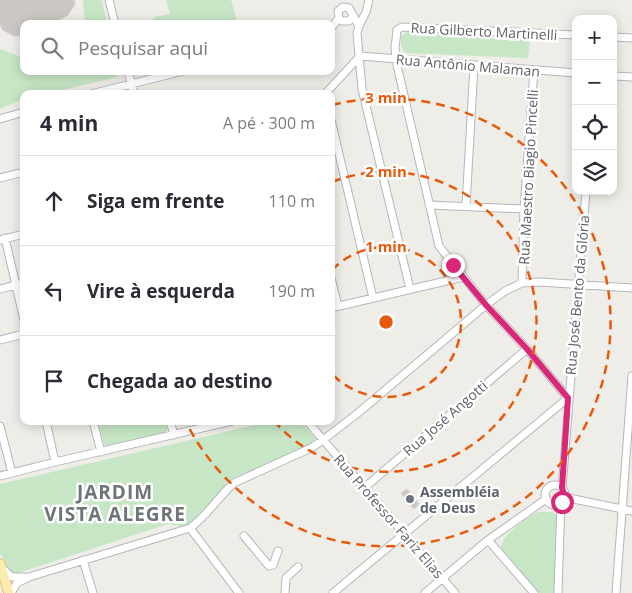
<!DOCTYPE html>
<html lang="pt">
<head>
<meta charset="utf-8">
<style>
  :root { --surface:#fff; --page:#f7f7f7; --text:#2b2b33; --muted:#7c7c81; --line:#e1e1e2 }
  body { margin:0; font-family:"Open Sans",sans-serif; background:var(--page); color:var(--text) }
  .controls { position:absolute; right:15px; top:15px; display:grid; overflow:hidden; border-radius:10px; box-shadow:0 2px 12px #0003 }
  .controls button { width:45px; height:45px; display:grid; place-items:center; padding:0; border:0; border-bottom:1px solid var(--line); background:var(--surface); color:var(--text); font:25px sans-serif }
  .stop { position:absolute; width:15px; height:15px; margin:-11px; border:4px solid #db2777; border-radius:50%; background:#fff }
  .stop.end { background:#db2777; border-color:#fff; box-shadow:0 1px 5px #0008 }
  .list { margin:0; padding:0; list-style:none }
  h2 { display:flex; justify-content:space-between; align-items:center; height:65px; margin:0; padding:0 20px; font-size:21px }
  h2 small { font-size:16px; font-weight:400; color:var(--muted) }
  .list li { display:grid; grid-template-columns:32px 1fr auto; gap:15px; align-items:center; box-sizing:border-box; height:90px; padding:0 20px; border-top:1px solid var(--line) }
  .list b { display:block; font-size:19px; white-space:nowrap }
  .list em { font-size:16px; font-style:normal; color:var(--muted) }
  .icon { flex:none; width:28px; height:28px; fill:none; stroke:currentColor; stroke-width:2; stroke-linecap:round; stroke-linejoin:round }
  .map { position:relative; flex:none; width:632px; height:593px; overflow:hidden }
  .search { position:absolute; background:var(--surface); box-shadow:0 2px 12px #0003; left:20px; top:20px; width:315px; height:55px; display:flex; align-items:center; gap:12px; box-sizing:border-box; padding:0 18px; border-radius:10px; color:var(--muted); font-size:19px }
  .panel { position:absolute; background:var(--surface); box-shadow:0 2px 12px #0003; left:20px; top:90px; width:315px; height:335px; border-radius:10px }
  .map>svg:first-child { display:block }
</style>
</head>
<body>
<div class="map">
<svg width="632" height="593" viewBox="0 0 632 593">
  <rect width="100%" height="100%" fill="#efede7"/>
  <path fill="#c6e6c5" d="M83,0H102L107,24H85Z
    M166,0H231L238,24H149L155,17L170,14Z
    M407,32L530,40L528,58L406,53L401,47V36Z
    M0,49L24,58V71H116L117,77L46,94H24V99L0,109Z
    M98,421H165L167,432L105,447Z
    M272,421H299L314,437L315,441L313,445L242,474L231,480L188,527L168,524L15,574L9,571L0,553V484Z
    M539,512H552L557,515L555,593H539L501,548C502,535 527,516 539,512Z"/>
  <path fill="#cbc8c4" stroke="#d4cfc5" d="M0,0H74L75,4L68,15L52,24H24V35L14,36L3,30L0,25Z
    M407,489L419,504L414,509L401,493Z"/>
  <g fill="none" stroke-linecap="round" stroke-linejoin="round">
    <defs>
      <path id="minor" d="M109,0L115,24
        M353,16L349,21H342L339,18L338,11L343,7L349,8L359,26L357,33L362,89L410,289
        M359,26L366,12L369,0
        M331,28L339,18
        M613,37L632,38
        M360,56L576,73
        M128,71L134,94
        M613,76L632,77
        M91,94L183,71
        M325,94L360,56
        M0,119L24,112
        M331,120L373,298
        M0,178L24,172
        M429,205L524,209
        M466,205L474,66
        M5,238L24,320
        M0,240L24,234
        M331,278L338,306
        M522,283L524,209L534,70
        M0,289L24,283
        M331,308L463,277
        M0,340L24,334
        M46,421L55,462
        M93,421L101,452
        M170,421L174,435
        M307,421L455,593
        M0,426L12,473
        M0,476L55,462L232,421
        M545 495a10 10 0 1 1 20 0a10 10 0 1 1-20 0Z
        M364,488L527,349
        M562,488L586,191
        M564,497L632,511
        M190,528L239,593
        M244,536L269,566L273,565L278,551
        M488,540L534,593
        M83,560L93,593
        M3,569L12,577H24
        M11,593L17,583L29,577L190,528C207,516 218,497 234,483L311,448L323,440L358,413L486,305L505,291L522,283L540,282L632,288
        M285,593L286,578L298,567
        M333,593L568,398L527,349L486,305L439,246L397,65L395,48L397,30L402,27L576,35
        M425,593L488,540L546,499
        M558,593L561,502
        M616,593L632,376"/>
      <path id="major" d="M0,564L9,593"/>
    </defs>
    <use href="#minor" stroke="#b4b7ba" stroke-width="9"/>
    <use href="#major" stroke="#ebc064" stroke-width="11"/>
    <use href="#minor" stroke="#fff" stroke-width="7"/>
    <use href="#major" stroke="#fbecb0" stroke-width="9"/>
  </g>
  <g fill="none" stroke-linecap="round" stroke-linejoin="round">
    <path stroke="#db2777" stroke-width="6" d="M453,265L486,305L527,349L568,398L562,488L564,494L562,502"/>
  </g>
  <g fill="none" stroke="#e8590c" stroke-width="2.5" stroke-dasharray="9 6">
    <path d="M332 270A75 75 0 1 1 332 374"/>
    <path d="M332 182A150 150 0 1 1 274 421"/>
    <path d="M332 105A224 224 0 1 1 186 422"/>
  </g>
  <circle fill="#6b7280" stroke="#fff" stroke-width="2" cx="410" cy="499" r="5"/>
  <g text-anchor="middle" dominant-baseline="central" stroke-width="5" stroke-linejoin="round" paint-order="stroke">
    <g font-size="14" fill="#5e6266" stroke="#fff">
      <text transform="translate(484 31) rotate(3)">Rua Gilberto Martinelli</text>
      <text transform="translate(468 65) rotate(5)">Rua Antônio Malaman</text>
      <text transform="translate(528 177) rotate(-87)">Rua Maestro Biagio Pincelli</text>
      <text transform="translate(577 295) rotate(-85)">Rua José Bento da Glória</text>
      <text transform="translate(445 418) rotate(-41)">Rua José Angotti</text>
      <text transform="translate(389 516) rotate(49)">Rua Professor Fariz Elias</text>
    </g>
    <g font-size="14" font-weight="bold" fill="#5b616d" stroke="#fff" text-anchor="start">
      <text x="420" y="491">Assembléia<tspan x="420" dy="16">de Deus</tspan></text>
    </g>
    <g font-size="19" font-weight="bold" letter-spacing="1" fill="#6f7478" stroke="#fff">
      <text x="115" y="492">JARDIM<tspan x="115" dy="22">VISTA ALEGRE</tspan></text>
    </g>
  </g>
  <circle cx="386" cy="322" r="8" fill="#e8590c" stroke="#fff" stroke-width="2.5"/>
  <g font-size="15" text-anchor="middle" font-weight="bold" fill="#e8590c" stroke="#fff" stroke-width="5" stroke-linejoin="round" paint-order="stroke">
    <text x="386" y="103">3 min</text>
    <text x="386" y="177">2 min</text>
    <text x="386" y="252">1 min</text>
  </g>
</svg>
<div class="controls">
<button>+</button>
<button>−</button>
<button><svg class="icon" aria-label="locate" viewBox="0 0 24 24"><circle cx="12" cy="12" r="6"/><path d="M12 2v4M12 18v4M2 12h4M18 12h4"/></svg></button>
<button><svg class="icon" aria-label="layers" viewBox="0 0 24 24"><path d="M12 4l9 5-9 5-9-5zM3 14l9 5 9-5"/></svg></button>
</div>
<div class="stop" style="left:562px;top:502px"></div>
<div class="stop end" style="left:453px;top:265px"></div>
<div class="search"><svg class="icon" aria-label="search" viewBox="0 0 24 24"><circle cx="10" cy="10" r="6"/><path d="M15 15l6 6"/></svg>Pesquisar aqui</div>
<section class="panel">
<h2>4 min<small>A pé · 300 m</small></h2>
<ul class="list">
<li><svg class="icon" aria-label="ahead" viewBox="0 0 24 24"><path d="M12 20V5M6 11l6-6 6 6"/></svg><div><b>Siga em frente</b></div><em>110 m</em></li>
<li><svg class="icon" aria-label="left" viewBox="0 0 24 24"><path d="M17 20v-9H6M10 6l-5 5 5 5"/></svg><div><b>Vire à esquerda</b></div><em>190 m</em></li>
<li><svg class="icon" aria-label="arrive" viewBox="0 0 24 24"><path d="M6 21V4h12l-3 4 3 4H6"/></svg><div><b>Chegada ao destino</b></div></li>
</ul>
</section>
</div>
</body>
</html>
